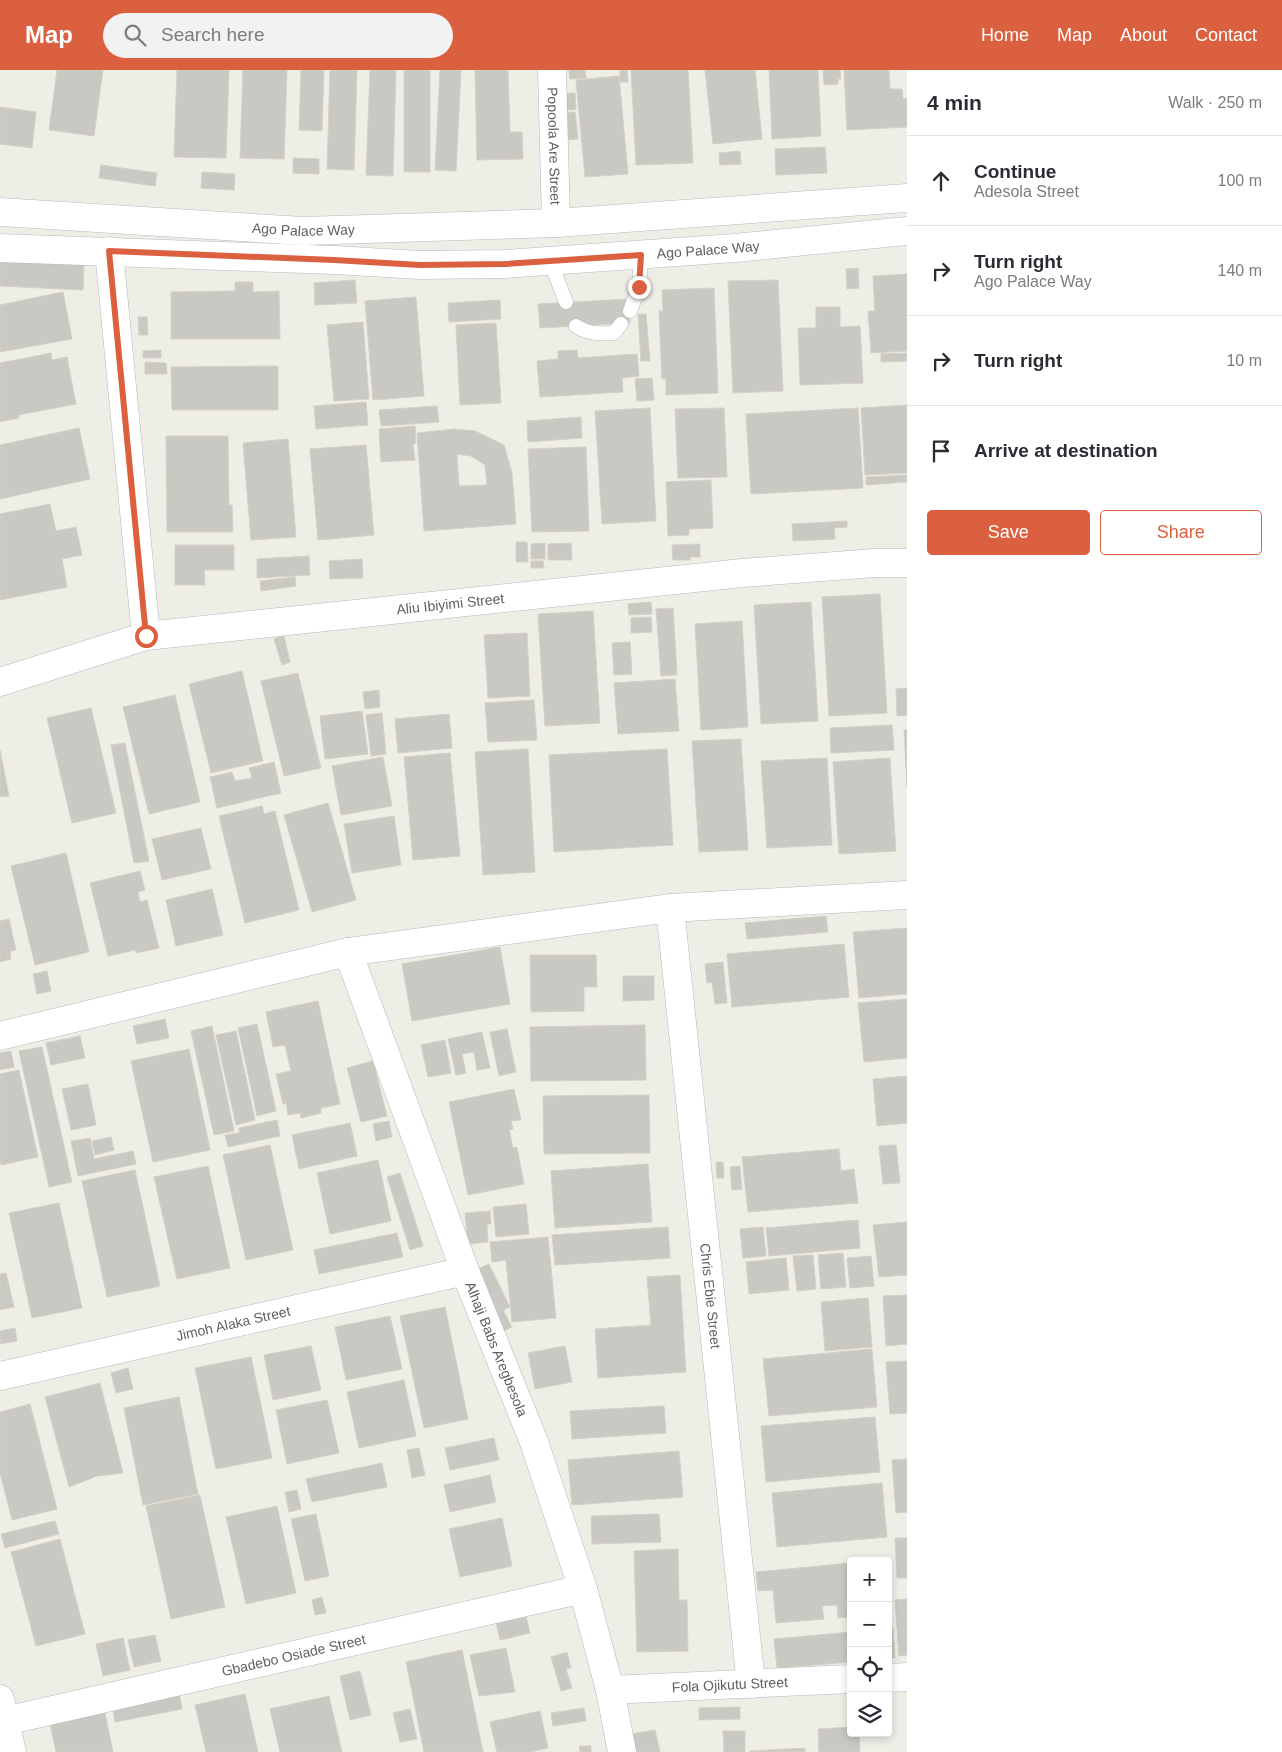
<!DOCTYPE html>
<html lang="en">
<head>
<meta charset="utf-8">
<style>
  :root { --surface:#fff; --page:#f2f2f3; --text:#2b2b33; --muted:#7c7c81; --line:#e1e1e2; --accent:#db603f }
  body { margin:0; font-family:Arial,sans-serif; background:var(--page); color:var(--text) }
  .controls { position:absolute; right:15px; bottom:15px; display:grid; overflow:hidden; border-radius:5px; box-shadow:0 2px 8px #0003 }
  .controls button { width:45px; height:45px; display:grid; place-items:center; padding:0; border:0; border-bottom:1px solid var(--line); background:var(--surface); color:var(--text); font:25px sans-serif }
  .stop { position:absolute; width:15px; height:15px; margin:-11px; border:4px solid #db603f; border-radius:50%; background:#fff }
  .stop.end { background:#db603f; border-color:#fff; box-shadow:0 1px 5px #0008 }
  .list { margin:0; padding:0; list-style:none }
  h2 { display:flex; justify-content:space-between; align-items:center; height:65px; margin:0; padding:0 20px; font-size:21px }
  h2 small { font-size:16px; font-weight:400; color:var(--muted) }
  .list li { display:grid; grid-template-columns:32px 1fr auto; gap:15px; align-items:center; box-sizing:border-box; height:90px; padding:0 20px; border-top:1px solid var(--line) }
  .list b { display:block; font-size:19px; white-space:nowrap }
  .list p { margin:0; font-size:16px; white-space:nowrap; color:var(--muted) }
  .list em { font-size:16px; font-style:normal; color:var(--muted) }
  .actions { display:flex; gap:10px; padding:15px 20px }
  .actions a { flex:1; padding:11px 0; border:1px solid var(--accent); border-radius:5px; text-align:center; font-size:18px; color:var(--accent) }
  .actions .main { background:var(--accent); color:#fff }
  .icon { flex:none; width:28px; height:28px; fill:none; stroke:currentColor; stroke-width:2; stroke-linecap:round; stroke-linejoin:round }
  .map { position:relative; flex:none; width:907px; height:1682px; overflow:hidden }
  header { display:flex; align-items:center; gap:30px; box-sizing:border-box; height:70px; padding:0 25px; background:var(--accent); color:#fff }
  header strong { font-size:24px }
  nav { display:flex; gap:28px; margin-inline-start:auto; font-size:18px }
  .search { width:350px; height:45px; background:var(--page); display:flex; align-items:center; gap:12px; box-sizing:border-box; padding:0 18px; border-radius:28px; color:var(--muted); font-size:19px }
  main { display:flex }
  aside { flex:1; background:var(--surface) }
  .map>svg:first-child { display:block }
</style>
</head>
<body>
<header>
<strong>Map</strong>
<div class="search"><svg class="icon" aria-label="search" viewBox="0 0 24 24"><circle cx="10" cy="10" r="6"/><path d="M15 15l6 6"/></svg>Search here</div>
<nav><a>Home</a><a>Map</a><a>About</a><a>Contact</a></nav>
</header>
<main>
<div class="map">
<svg width="907" height="1682" viewBox="0 0 907 1682">
  <rect width="100%" height="100%" fill="#efeee6"/>
  <path fill="#cac8c2" stroke="#d3d0c5" fill-rule="evenodd" d="M57,0H103L94,66L49,60Z
    M177,0H229L226,88L174,87Z
    M243,0H287L284,89L240,88Z
    M301,0H324L322,61L299,60Z
    M330,0H357L354,100L327,99Z
    M370,0H396L393,106L366,105Z
    M404,0H430V102H404Z
    M440,0H461L456,101L435,100Z
    M475,0H508L510,62H522L523,89L477,90Z
    M569,0H585L586,8L570,9Z
    M620,0H627L628,12H620Z
    M631,0H688L693,93L636,95Z
    M705,0H755L762,69L713,74Z
    M769,0H818L821,66L772,69Z
    M823,0H840L841,9H838V14L824,15Z
    M844,0H889L890,19H902L903,29L907,28V57L847,60Z
    M619,6L628,104L585,107L576,10Z
    M575,23L576,39L561,41L559,24Z
    M0,37L36,42L32,78L0,74Z
    M575,42L578,69L564,70L561,43Z
    M825,77L827,103L776,105L775,79Z
    M740,81L741,94L720,95L719,83Z
    M293,88L319,89V104L293,103Z
    M101,95L157,103L155,116L99,108Z
    M202,102L235,104L234,120L201,118Z
    M0,189L84,193L83,220L0,216Z
    M858,198L859,218L847,219L846,199Z
    M907,204V281L871,283L868,241H875L873,206Z
    M355,210L357,233L315,235L314,213Z
    M778,210L783,321L733,323L728,211Z
    M235,212H253V222L279,221L280,269H171V222L235,221Z
    M714,218L718,323L666,325V309H662L659,241H663L662,220Z
    M63,222L72,269L0,282V235Z
    M416,227L424,326L373,330L365,231Z
    M629,229L630,253L540,258L538,234Z
    M500,230L501,249L449,252L448,233Z
    M816,237H840V257L860,256L863,313L800,315L798,258H816Z
    M638,244H646L650,291H641Z
    M138,247H147L148,265H139Z
    M363,252L369,329L334,331L327,255Z
    M496,253L501,333L460,335L456,255Z
    M161,280V288H143V281Z
    M577,280L578,288L637,284L639,306L622,308L623,322L540,327L537,291L558,289V281Z
    M51,283L52,290L67,287L76,334L18,345L19,348L0,352V293Z
    M907,283V291L881,292V284Z
    M145,292L166,293L167,304H145Z
    M278,296V340H172L171,297Z
    M652,308L654,330L637,331L635,309Z
    M366,332L368,355L316,359L314,336Z
    M907,335V403L865,405L861,338Z
    M437,336L439,352L381,356L379,340Z
    M650,338L656,451L602,454L595,341Z
    M724,338L727,407L678,408L675,339Z
    M858,338L863,418L751,424L746,344Z
    M581,347L582,368L528,372L527,351Z
    M415,356L416,373L413,374L415,390L381,392L379,359Z
    M79,358L90,409L0,429V375Z
    M455,359L475,361L504,375L512,403L516,454L424,461L417,363ZM457,384L471,386L485,395L487,415L459,416Z
    M166,366H228L229,435H232L233,462H167Z
    M288,369L296,467L251,470L243,373Z
    M366,375L374,465L318,470L310,379Z
    M586,377L589,461L532,462L528,379Z
    M907,405V412L866,415V407Z
    M711,410L713,458L689,459V465L668,466L666,412Z
    M50,434L56,461L76,457L82,485L62,489L67,517L0,530V444Z
    M847,451V457L834,458L835,469L793,471L792,454Z
    M516,472H527L528,492H516Z
    M545,473V489H531V474Z
    M571,473L572,490H548V474Z
    M700,474V487H690V490H673L672,475Z
    M175,475H234V500H204L205,515H175Z
    M309,486L310,505L257,508V489Z
    M362,489L363,508L330,509L329,491Z
    M531,491H543L544,498H531Z
    M295,507L296,516L261,521L260,511Z
    M880,524L887,643L829,646L822,527Z
    M651,532L652,544L629,545L628,534Z
    M811,532L818,651L761,654L754,535Z
    M673,538L677,605L661,606L656,539Z
    M593,541L600,653L545,656L538,544Z
    M651,547L652,562L631,563V548Z
    M742,551L748,657L701,660L695,554Z
    M527,563L530,626L488,628L484,565Z
    M284,566L290,592L282,595L274,569Z
    M630,572L632,604L614,605L612,573Z
    M242,601L263,691L211,703L189,614Z
    M298,603L321,698L284,706L261,611Z
    M675,609L679,661L618,664L614,613Z
    M907,618V645L897,646L896,619Z
    M379,620L380,637L365,639L363,622Z
    M175,625L200,732L149,744L123,637Z
    M534,630L537,670L488,672L485,633Z
    M91,638L116,743L72,753L47,648Z
    M362,641L368,684L325,689L320,646Z
    M382,643L386,684L371,686L366,645Z
    M449,644L452,678L398,683L395,649Z
    M892,655L894,680L831,683L830,658Z
    M904,660H907V717Z
    M741,669L748,780L699,782L692,671Z
    M125,673L149,791L134,793L111,675Z
    M528,679L535,802L483,805L475,682Z
    M667,679L673,775L554,782L549,685Z
    M0,680L9,726L0,727Z
    M450,683L460,786L413,790L404,687Z
    M383,687L392,736L341,745L332,696Z
    M827,688L832,775L767,778L761,691Z
    M890,688L896,781L839,784L833,692Z
    M274,692L281,723L217,738L210,707L232,702L235,711L252,708L249,698Z
    M328,733L356,830L312,842L284,745Z
    M262,736L264,744L275,741L299,840L245,853L219,746Z
    M394,746L401,795L352,803L344,754Z
    M201,758L211,799L162,810L152,769Z
    M66,783L89,882L35,895L11,796Z
    M140,801L145,820L138,822L140,832L147,830L159,878L136,883L135,880L108,886L90,813Z
    M212,819L223,865L176,876L166,830Z
    M826,846L828,862L747,869L745,853Z
    M9,849L16,880L10,881L11,889L0,892V851Z
    M907,858V924L859,928L853,862Z
    M844,874L849,927L732,937L727,884Z
    M500,877L510,934L412,951L402,894Z
    M530,885H596L597,917H584V941L531,942Z
    M723,892L727,933L715,934L712,912L707,913L705,894Z
    M47,901L51,921L37,924L33,904Z
    M623,906H654V930L623,931Z
    M907,929V988L864,992L858,933Z
    M318,931L340,1034L321,1038V1043L301,1048L300,1043L288,1045L286,1033L283,1034L276,1004L291,1001L285,975L273,977L266,942Z
    M165,949L169,968L137,974L133,956Z
    M257,954L276,1041L257,1046L238,958Z
    M645,955L646,1010L531,1011L530,957Z
    M212,956L234,1061L214,1065L191,961Z
    M507,959L516,1002L499,1006L490,962Z
    M236,961L255,1050L236,1055L216,965Z
    M482,962L490,998L477,1000L474,982L462,984L466,1003L456,1005L448,969Z
    M80,966L85,988L51,995L46,973Z
    M445,970L451,1003L428,1007L421,975Z
    M42,977L72,1112L49,1117L19,981Z
    M189,979L210,1080L153,1092L131,991Z
    M11,981L14,997L0,1000V983Z
    M373,991L387,1046L361,1052L347,998Z
    M19,1000L38,1087L1,1095L0,1089V1004Z
    M907,1006V1053L877,1056L873,1009Z
    M88,1014L96,1055L71,1060L62,1019Z
    M514,1019L521,1050L511,1051L513,1059L509,1060L513,1078L517,1077L524,1114L468,1125L449,1032Z
    M649,1025L650,1083L544,1084L543,1026Z
    M277,1050L280,1066L228,1077L225,1065L239,1063V1058Z
    M389,1051L392,1067L376,1071L373,1054Z
    M350,1053L357,1086L299,1099L292,1065Z
    M111,1067L114,1080L95,1085L92,1071Z
    M90,1068L94,1089L133,1081L136,1094L78,1106L71,1071Z
    M270,1075L293,1180L246,1190L223,1085Z
    M896,1075L900,1113L883,1114L879,1076Z
    M839,1079L841,1101L854,1099L858,1133L748,1142L742,1087Z
    M378,1090L391,1151L330,1164L317,1103Z
    M716,1092H723L724,1108H717Z
    M648,1094L652,1152L555,1158L551,1101Z
    M208,1096L230,1198L177,1209L154,1107Z
    M740,1096L742,1119L732,1120L730,1097Z
    M135,1100L160,1216L107,1227L82,1111Z
    M400,1103L423,1176L410,1180L387,1107Z
    M59,1133L82,1238L32,1248L9,1143Z
    M526,1134L529,1164L496,1167L493,1137Z
    M490,1141L491,1154H487L488,1172L468,1174L465,1143Z
    M858,1150L860,1178L769,1186L766,1158Z
    M907,1152V1205L879,1207L873,1155Z
    M668,1157L670,1188L555,1195L552,1165Z
    M763,1157L766,1186L743,1188L740,1159Z
    M397,1163L403,1187L319,1204L314,1180Z
    M548,1167L556,1248L512,1252L506,1190L492,1192L490,1172Z
    M843,1183L846,1217L821,1219L818,1185Z
    M813,1185L816,1219L797,1221L793,1186Z
    M871,1186L874,1216L850,1218L847,1188Z
    M786,1188L789,1220L749,1224L746,1192Z
    M489,1194L510,1237L503,1240L512,1257L499,1263L471,1202Z
    M6,1203L14,1237L0,1240V1204Z
    M680,1205L686,1302L598,1308L595,1259L651,1255L647,1207Z
    M907,1225V1274L886,1276L883,1226Z
    M868,1228L872,1277L825,1281L821,1232Z
    M445,1237L468,1349L424,1358L400,1246Z
    M390,1246L402,1299L346,1310L335,1257Z
    M15,1258L17,1271L0,1274V1261Z
    M311,1276L321,1320L273,1330L264,1285Z
    M565,1276L572,1312L535,1319L528,1283Z
    M872,1279L877,1337L769,1346L763,1289Z
    M251,1287L272,1388L216,1399L195,1298Z
    M907,1291V1343L890,1344L886,1292Z
    M128,1298L133,1319L116,1323L111,1303Z
    M404,1310L416,1366L359,1378L347,1322Z
    M100,1313L123,1403L97,1406L69,1417L45,1327Z
    M179,1327L198,1424L143,1435L124,1338Z
    M327,1330L339,1383L287,1394L276,1340Z
    M30,1334L57,1439L12,1450L0,1403V1342Z
    M664,1336L666,1363L572,1369L570,1341Z
    M875,1347L880,1402L766,1412L761,1356Z
    M494,1368L499,1390L450,1400L445,1378Z
    M419,1378L425,1405L412,1408L407,1380Z
    M679,1381L683,1427L572,1435L568,1390Z
    M907,1389V1442L896,1443L892,1390Z
    M382,1393L387,1417L312,1432L306,1409Z
    M490,1405L496,1432L450,1442L444,1415Z
    M882,1413L887,1467L777,1477L772,1423Z
    M297,1420L301,1439L289,1442L285,1422Z
    M200,1425L225,1537L171,1549L146,1436Z
    M277,1436L296,1523L246,1534L226,1447Z
    M316,1444L329,1506L305,1511L291,1449Z
    M659,1444L661,1472L592,1474L591,1446Z
    M502,1448L512,1496L460,1507L449,1459Z
    M55,1451L59,1464L5,1478L1,1464Z
    M895,1468H907V1508H897Z
    M60,1469L85,1564L36,1576L11,1482Z
    M678,1479L679,1530H687L688,1581L637,1582L634,1481Z
    M851,1493V1547L838,1548L837,1535L822,1536L824,1549L776,1553L773,1520L758,1521L756,1502Z
    M322,1527L326,1543L315,1545L312,1530Z
    M907,1529V1585L899,1586L895,1530Z
    M526,1546L530,1563L500,1570L496,1552Z
    M893,1558L895,1588H888V1559Z
    M851,1562V1592L777,1598L774,1569Z
    M155,1565L161,1591L134,1597L128,1570Z
    M123,1568L130,1600L103,1606L96,1574Z
    M506,1578L515,1622L479,1626L470,1585Z
    M462,1580L483,1682H424L406,1592Z
    M567,1582L571,1598L566,1599L572,1618L561,1621L551,1587Z
    M360,1601L371,1645L350,1650L340,1606Z
    M179,1621L182,1639L115,1652L112,1634Z
    M245,1624L258,1682H206L195,1635Z
    M329,1626L342,1682H280L270,1639Z
    M740,1637V1649L699,1650V1638Z
    M584,1638L586,1651L553,1656L551,1643Z
    M410,1639L417,1669L400,1672L393,1643Z
    M540,1641L548,1678L530,1682H497L490,1652Z
    M105,1643L113,1682H56L50,1654Z
    M851,1657V1663H859L860,1682H819L818,1659Z
    M655,1660L660,1682H636L632,1664Z
    M723,1661H745V1682H724Z
    M579,1676H591V1682H580Z
    M805,1678V1682H750V1681Z"/>
  <g fill="none" stroke-linecap="round" stroke-linejoin="round">
    <defs>
      <path id="service" d="M550,191L566,232
        M630,241L639,217L641,185
        M576,256C588,264 600,264 614,263L621,254"/>
      <g id="minor">
        <path id="s1" d="M552,0L556,153"/>
        <path d="M109,181L146,566"/>
        <path id="s2" d="M0,612L146,566L742,503L875,493H907"/>
        <path id="s3" d="M670,838L751,1614"/>
        <path id="s4" d="M348,882L465,1201L534,1372L583,1519L610,1620L622,1682"/>
        <path d="M0,966L348,882L670,838L907,825"/>
        <path id="s5" d="M0,1306L465,1201"/>
        <path d="M888,1608L907,1607"/>
        <path id="s6" d="M610,1620L851,1609"/>
        <path d="M0,1629L12,1682"/>
        <path id="s7" d="M5,1651L583,1519"/>
      </g>
      <g id="secondary">
        <path id="s8" d="M0,142L303,161L556,153L907,128"/>
        <path id="s9" d="M0,178L334,190L420,195L505,194L735,178L907,161"/>
      </g>
    </defs>
    <use href="#service" stroke="#b6b7bc" stroke-width="15"/>
    <use href="#minor" stroke="#b6b7bc" stroke-width="29"/>
    <use href="#secondary" stroke="#b7b9be" stroke-width="29"/>
    <use href="#service" stroke="#fff" stroke-width="14"/>
    <use href="#minor" stroke="#fff" stroke-width="28"/>
    <use href="#secondary" stroke="#fff" stroke-width="28"/>
  </g>
  <g fill="none" stroke-linecap="round" stroke-linejoin="round">
    <path stroke="#db603f" stroke-width="6" d="M146,566L109,181L334,190L420,195L505,194L641,185L639,217"/>
  </g>
  <g text-anchor="middle" dominant-baseline="central" stroke-width="5" stroke-linejoin="round" paint-order="stroke">
    <g font-size="14" fill="#5e6065" stroke="#fff">
      <text stroke="none"><textPath href="#s1" startOffset="76">Popoola Are Street</textPath></text>
      <text stroke="none"><textPath href="#s8" startOffset="304">Ago Palace Way</textPath></text>
      <text stroke="none"><textPath href="#s9" startOffset="709">Ago Palace Way</textPath></text>
      <text stroke="none"><textPath href="#s2" startOffset="459">Aliu Ibiyimi Street</textPath></text>
      <text stroke="none"><textPath href="#s3" startOffset="390">Chris Ebie Street</textPath></text>
      <text stroke="none"><textPath href="#s5" startOffset="239">Jimoh Alaka Street</textPath></text>
      <text stroke="none"><textPath href="#s4" startOffset="424">Alhaji Babs Aregbesola</textPath></text>
      <text stroke="none"><textPath href="#s7" startOffset="296">Gbadebo Osiade Street</textPath></text>
      <text stroke="none"><textPath href="#s6" startOffset="120">Fola Ojikutu Street</textPath></text>
    </g>
  </g>
</svg>
<div class="controls">
<button>+</button>
<button>−</button>
<button><svg class="icon" aria-label="locate" viewBox="0 0 24 24"><circle cx="12" cy="12" r="6"/><path d="M12 2v4M12 18v4M2 12h4M18 12h4"/></svg></button>
<button><svg class="icon" aria-label="layers" viewBox="0 0 24 24"><path d="M12 4l9 5-9 5-9-5zM3 14l9 5 9-5"/></svg></button>
</div>
<div class="stop" style="left:146px;top:566px"></div>
<div class="stop end" style="left:639px;top:217px"></div>
</div>
<aside>
<h2>4 min<small>Walk · 250 m</small></h2>
<ul class="list">
<li><svg class="icon" aria-label="ahead" viewBox="0 0 24 24"><path d="M12 20V5M6 11l6-6 6 6"/></svg><div><b>Continue</b><p>Adesola Street</p></div><em>100 m</em></li>
<li><svg class="icon" aria-label="right" viewBox="0 0 24 24"><path d="M7 20v-9h11M14 6l5 5-5 5"/></svg><div><b>Turn right</b><p>Ago Palace Way</p></div><em>140 m</em></li>
<li><svg class="icon" aria-label="right" viewBox="0 0 24 24"><path d="M7 20v-9h11M14 6l5 5-5 5"/></svg><div><b>Turn right</b></div><em>10 m</em></li>
<li><svg class="icon" aria-label="arrive" viewBox="0 0 24 24"><path d="M6 21V4h12l-3 4 3 4H6"/></svg><div><b>Arrive at destination</b></div></li>
</ul>
<div class="actions"><a class="main">Save</a><a>Share</a></div>
</aside>
</main>
</body>
</html>
